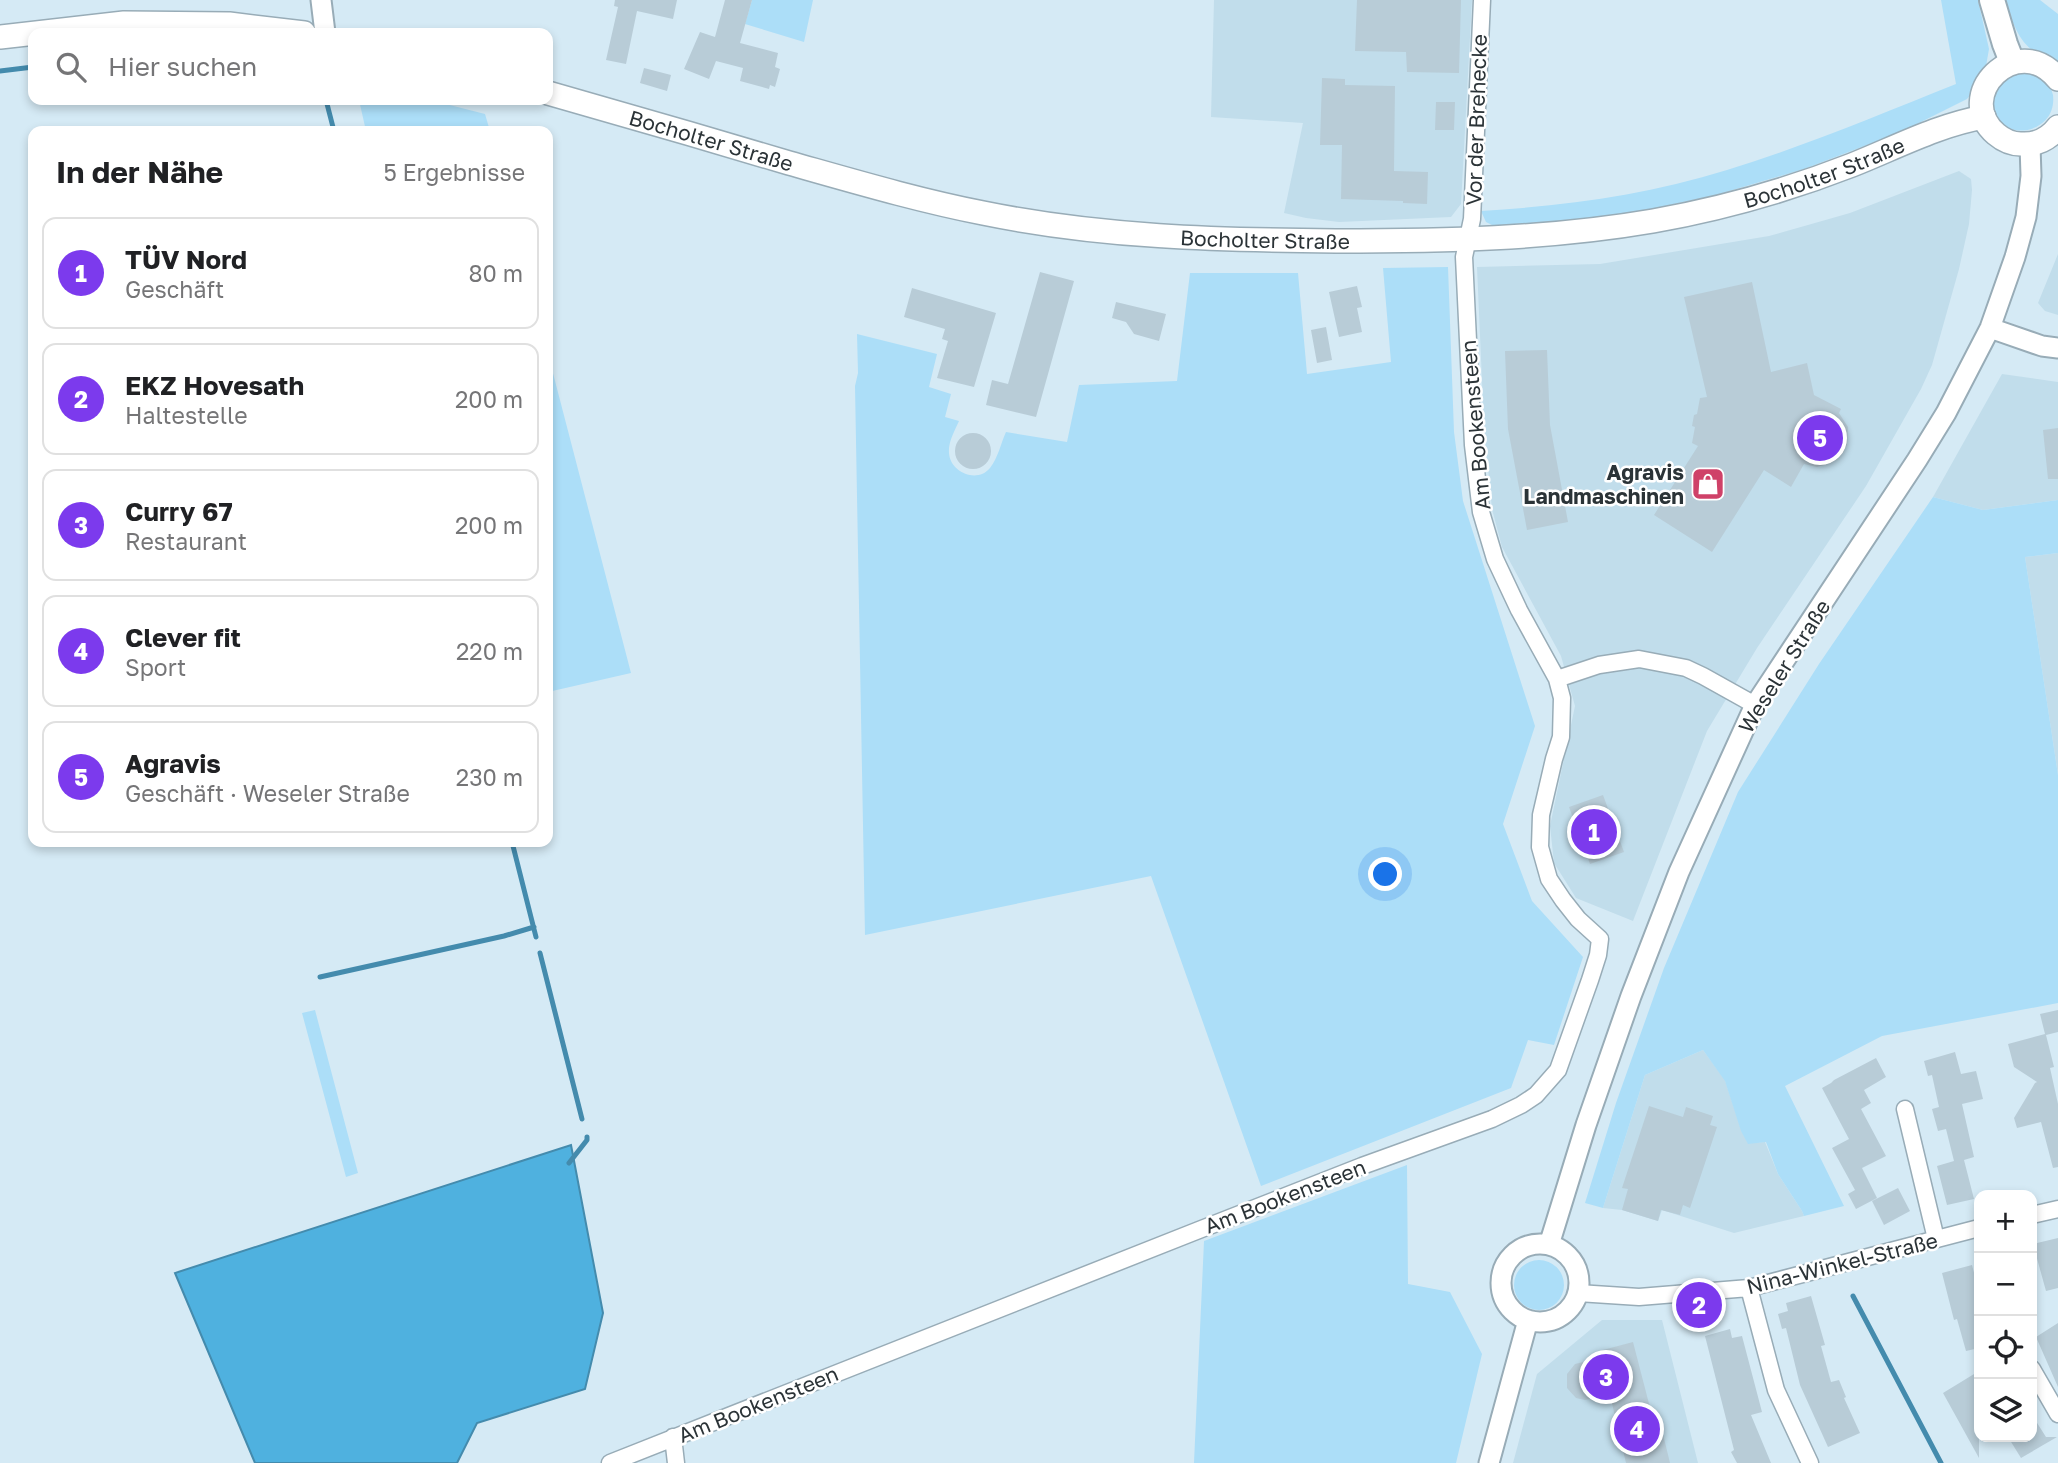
<!DOCTYPE html>
<html lang="de">
<head>
<meta charset="utf-8">
<style>
  :root { --surface:#fff; --page:#f6f6f6; --text:#202124; --muted:#757577; --line:#e0e0e0; --accent:#7c3aed }
  body { margin:0; font-family:"Golos Text",sans-serif; background:var(--page); color:var(--text) }
  .controls { position:absolute; right:21px; bottom:21px; display:grid; overflow:hidden; border-radius:14px; box-shadow:0 4px 10px #0003 }
  .controls button { width:63px; height:63px; display:grid; place-items:center; padding:0; border:0; border-bottom:2px solid var(--line); background:var(--surface); color:var(--text); font:35px sans-serif }
  .you { position:absolute; left:1386px; top:875px; width:24px; height:24px; margin:-18px; border:5px solid #fff; border-radius:50%; background:#1a73e8; box-shadow:0 0 0 10px #1a73e833 }
  .badge { display:grid; place-items:center; width:46px; height:46px; border-radius:50%; background:var(--accent); color:#fff; font-size:23px; font-weight:700 }
  .pin { position:absolute; translate:-50% -50%; border:4px solid #fff; box-shadow:0 2px 7px #0006 }
  .list { margin:0; padding:0; list-style:none }
  h2 { display:flex; justify-content:space-between; align-items:center; height:91px; margin:0; padding:0 28px; font-size:30px }
  h2 small { font-size:23px; font-weight:400; color:var(--muted) }
  .list li { display:grid; grid-template-columns:46px 1fr auto; gap:21px; align-items:center; box-sizing:border-box; height:112px; margin:0 14px 14px; padding:0 14px; border:2px solid var(--line); border-radius:14px }
  .list b { display:block; font-size:26px; white-space:nowrap }
  .list p { margin:0; font-size:23px; white-space:nowrap; color:var(--muted) }
  .list em { font-size:23px; font-style:normal; color:var(--muted) }
  .icon { flex:none; width:38px; height:38px; fill:none; stroke:currentColor; stroke-width:2; stroke-linecap:round; stroke-linejoin:round }
  .map { position:relative; flex:none; width:2058px; height:1463px; overflow:hidden }
  .search { position:absolute; background:var(--surface); box-shadow:0 4px 10px #0003; left:28px; top:28px; width:525px; height:77px; display:flex; align-items:center; gap:18px; box-sizing:border-box; padding:0 24px; border-radius:14px; color:var(--muted); font-size:26px }
  .panel { position:absolute; background:var(--surface); box-shadow:0 4px 10px #0003; left:28px; top:126px; width:525px; height:721px; border-radius:14px }
  .map>svg:first-child { display:block }
</style>
</head>
<body>
<div class="map">
<svg width="2058" height="1463" viewBox="0 0 2058 1463">
  <rect width="100%" height="100%" fill="#d5eaf5"/>
  <path fill="#c1ddeb" d="M1214,0H1472L1461,204L1451,217L1339,222L1306,218L1284,213L1303,123L1211,117Z
    M1959,171L1971,179L1972,190L1969,224L1959,269L1932,365L1921,389L1866,486L1757,648L1707,731L1633,921L1576,898L1554,863L1550,826L1575,706L1561,656L1502,547L1492,509L1484,427L1477,267L1600,264L1769,236L1850,213Z
    M2058,254V315L2045,311L2038,303Z
    M2002,374L2058,382V500L1983,510L1933,497Z
    M2058,553V775L2025,557Z
    M1703,1050L1725,1080L1741,1129L1748,1143L1765,1142L1778,1174L1802,1211L1804,1216L1734,1233L1662,1210L1658,1221L1622,1210L1603,1208L1645,1075Z
    M1602,1320H1662L1698,1463H1513L1537,1374Z"/>
  <path fill="#acdef8" d="M752,0H813L804,42L745,24Z
    M1941,0H1978L1989,49L1986,66L1975,89L1967,99L1901,132L1804,169L1716,195L1623,215L1496,227L1486,222L1481,211C1564,206 1647,195 1727,170C1805,146 1881,114 1956,84Z
    M2005,0H2040L2058,14V62C2023,54 2015,31 2005,0Z
    M2019,71C2034,73 2049,78 2053,95C2058,138 1991,144 1993,102C1993,97 1995,91 1997,86Z
    M359,100H430L485,114L490,131H366Z
    M1448,267L1454,432L1463,501L1535,726L1503,824L1532,901L1583,957L1554,1045L1528,1040L1511,1088L1261,1186L1151,876L865,935L855,386L858,373L857,334L937,354L929,387L951,394L945,417L959,421C955,430 948,442 949,453C950,472 977,484 990,468C998,458 1001,443 1006,432L1067,442L1079,385L1177,381L1190,273H1298L1307,374L1391,362L1383,268Z
    M548,354L631,673L548,692Z
    M1933,497L1983,510L2058,500V553L2025,557L2058,775V1003L1882,1036L1785,1086L1844,1206L1804,1216L1802,1211L1778,1174L1766,1142L1748,1144L1741,1131L1725,1081L1703,1050L1645,1075L1603,1208L1585,1203L1616,1103L1664,968L1738,792L1819,664Z
    M315,1010L358,1173L346,1177L302,1013Z
    M1407,1165L1408,1284L1450,1292L1482,1354L1456,1463H1194L1204,1241Z
    M1514 1285a25 25 0 1 1 50 0a25 25 0 1 1-50 0Z"/>
  <path fill="#4fb1df" stroke="#448bad" stroke-width="2" d="M571,1145L603,1313L585,1389L477,1423L457,1463H255L175,1273Z"/>
  <g fill="none" stroke-linecap="round" stroke-linejoin="round">
    <path stroke="#448bad" stroke-width="5" d="M0,71L33,67
      M326,100L334,131
      M512,842L536,937
      M540,953L582,1119
      M320,977L504,936L534,927
      M569,1163L587,1140V1137
      M1853,1296L1941,1463"/>
  </g>
  <path fill="#b8ccd7" d="M615,0H677L673,19L637,11L626,64L606,60L618,7L614,6Z
    M725,0H752L740,43L778,53L775,67L780,69L775,87L770,85L769,89L740,81L743,68L716,61L709,79L684,69L700,32L715,37Z
    M1357,0H1461L1459,73L1407,72L1406,52L1355,51Z
    M644,68L671,75L667,91L640,83Z
    M1322,78L1345,79V85L1395,86L1394,171L1428,172L1427,204L1403,203V201L1341,199L1342,145H1320Z
    M1436,102H1455L1454,130H1435Z
    M1040,272L1074,281L1036,417L986,405L992,380L1008,384Z
    M1752,282L1771,372L1807,363L1814,395L1841,409L1839,413L1848,427L1847,444L1843,453L1831,463L1817,467L1804,464L1791,487L1764,470L1712,552L1654,515L1698,446L1692,443L1695,427L1692,426L1694,415L1697,414L1700,398L1707,397L1684,297Z
    M1357,286L1362,307L1357,308L1362,332L1339,337L1329,292Z
    M912,288L996,313L974,387L937,378L948,341L942,339L945,329L904,317Z
    M1116,302L1166,314L1159,341L1134,334L1126,322L1112,318Z
    M1326,327L1332,360L1317,363L1311,330Z
    M1547,350L1550,425L1568,522L1527,530L1508,429L1505,351Z
    M2058,428V479H2048L2043,430Z
    M955 451a18 18 0 1 1 36 0a18 18 0 1 1-36 0Z
    M1603,795L1624,852L1590,864L1569,807Z
    M2058,1010V1032L2046,1035L2054,1067L2050,1068L2058,1104V1167L2053,1168L2041,1122L2017,1128L2014,1118L2035,1083L2037,1082L2014,1067L2008,1044L2045,1034L2040,1014Z
    M1955,1052L1961,1074L1976,1071L1983,1099L1962,1104L1974,1157L1964,1160L1974,1199L1947,1205L1937,1166L1954,1161L1946,1129L1938,1131L1932,1109L1939,1107L1932,1075L1928,1076L1924,1061Z
    M1876,1058L1886,1077L1864,1090L1871,1103L1861,1109L1886,1156L1862,1168L1877,1198L1856,1209L1848,1194L1855,1190L1832,1148L1849,1139L1822,1088L1831,1083L1834,1080Z
    M1649,1106L1683,1117L1686,1107L1713,1116L1710,1125L1717,1127L1690,1208L1683,1205L1680,1215L1661,1210L1658,1221L1622,1210L1628,1189L1622,1188Z
    M1898,1188L1910,1211L1884,1225L1872,1201Z
    M2058,1238V1288L2046,1291L2033,1244Z
    M1972,1265L1979,1292V1348L1966,1351L1957,1319L1954,1320L1942,1273Z
    M1811,1296L1825,1345L1821,1346L1831,1382L1839,1380L1846,1397L1844,1398L1860,1433L1828,1447L1800,1385L1786,1328L1782,1329L1778,1314L1788,1311L1786,1303Z
    M2058,1323V1387L2036,1337Z
    M1730,1329L1732,1338L1742,1336L1762,1412L1751,1415L1771,1463H1737L1731,1452L1734,1450L1705,1336Z
    M1633,1342L1654,1423L1660,1422L1670,1463H1626L1610,1395L1585,1400L1576,1398L1567,1388V1374L1575,1364L1600,1358L1599,1351Z
    M1979,1371V1458L1943,1393Z
    M2032,1415L2046,1437H2057L2021,1458L2008,1437H2032Z"/>
  <g fill="none" stroke-linecap="round" stroke-linejoin="round">
    <defs>
      <path id="minor" d="M1557,679L1599,665L1639,659L1686,668L1703,676L1755,705
        M1905,1109L1936,1239
        M2032,1215L2058,1209
        M1749,1288L1776,1390L1810,1463
        M1578,1293L1639,1297L1749,1288L1979,1228
        M2032,1369L2058,1414
        M673,1437L676,1463
        M610,1463L1199,1230L1362,1166L1492,1119L1521,1105L1536,1095L1558,1070L1590,980L1598,955L1600,939L1578,919L1563,900L1549,879L1540,847L1541,815L1554,759L1561,737L1562,698L1557,679L1519,610L1495,559L1481,512L1473,445L1464,257L1472,219L1482,0"/>
      <path id="tertiary" d="M321,0L325,33
        M1990,328L2042,346L2058,348
        M1501 1283a39 39 0 1 1 78 0a39 39 0 1 1-78 0Z
        M1549,1245L1586,1125L1631,996L1679,872L1755,705L1917,460L1946,413L1990,328L2015,257L2026,217L2031,176L2030,145
        M1489,1463L1528,1320"/>
      <g id="secondary">
        <path d="M0,37L124,23L229,24L304,33"/>
        <path d="M2058,79C2017,29 1952,96 1996,134C2003,140 2011,144 2021,144C2036,145 2049,139 2058,127"/>
        <path id="s1" d="M548,93C628,116 709,139 789,163C853,181 917,200 983,213C1100,237 1217,240 1336,241C1442,241 1548,239 1653,221C1721,209 1788,190 1852,165C1895,148 1938,125 1984,117"/>
      </g>
      <path id="primary" d="M1992,0L2005,44L2012,62"/>
    </defs>
    <use href="#minor" stroke="#98acb7" stroke-width="19"/>
    <use href="#tertiary" stroke="#98acb7" stroke-width="23"/>
    <use href="#secondary" stroke="#98acb7" stroke-width="26"/>
    <use href="#primary" stroke="#98acb7" stroke-width="28"/>
    <use href="#minor" stroke="#fff" stroke-width="16"/>
    <use href="#tertiary" stroke="#fff" stroke-width="19"/>
    <use href="#secondary" stroke="#fff" stroke-width="23"/>
    <use href="#primary" stroke="#fff" stroke-width="24"/>
  </g>
  <defs>
    <symbol id="shop-square" viewBox="-11 -11 22 22"><rect x="-9" y="-9" width="18" height="18" rx="4" fill="#cf4168" stroke="#fff"/><path d="M-5-2.5h2.3a2.7 3.5 0 0 1 5.4 0H5L5.5 6h-11ZM-1.5-2.5h3a1.5 2.3 0 0 0-3 0Z" fill="#fff"/></symbol>
  </defs>
  <g fill-rule="evenodd">
    <use href="#shop-square" x="1689" y="465" width="38" height="38"/>
  </g>
  <g text-anchor="middle" dominant-baseline="central" stroke-width="5" stroke-linejoin="round" paint-order="stroke">
    <g font-size="21" fill="#2b3337" stroke="#fff">
      <text transform="translate(1476 120) rotate(-88)">Vor der Brehecke</text>
      <text stroke="none"><textPath href="#s1" startOffset="170">Bocholter Straße</textPath></text>
      <text stroke="none"><textPath href="#s1" startOffset="1302">Bocholter Straße</textPath></text>
      <text stroke="none"><textPath href="#s1" startOffset="735">Bocholter Straße</textPath></text>
      <text transform="translate(1475 425) rotate(-95)">Am Bookensteen</text>
      <text transform="translate(1784 666) rotate(-58)">Weseler Straße</text>
      <text transform="translate(1285 1196) rotate(-21)">Am Bookensteen</text>
      <text transform="translate(1842 1263) rotate(-14)">Nina-Winkel-Straße</text>
      <text transform="translate(758 1404) rotate(-22)">Am Bookensteen</text>
    </g>
    <g font-size="21" font-weight="bold" fill="#2b3337" stroke="#fff" text-anchor="end">
      <text x="1684" y="472">Agravis<tspan x="1684" dy="24">Landmaschinen</tspan></text>
    </g>
  </g>
</svg>
<div class="controls">
<button>+</button>
<button>−</button>
<button><svg class="icon" aria-label="locate" viewBox="0 0 24 24"><circle cx="12" cy="12" r="6"/><path d="M12 2v4M12 18v4M2 12h4M18 12h4"/></svg></button>
<button><svg class="icon" aria-label="layers" viewBox="0 0 24 24"><path d="M12 4l9 5-9 5-9-5zM3 14l9 5 9-5"/></svg></button>
</div>
<div class="you"></div>
<div class="pin badge" style="left:1594px;top:832px">1</div>
<div class="pin badge" style="left:1699px;top:1305px">2</div>
<div class="pin badge" style="left:1606px;top:1377px">3</div>
<div class="pin badge" style="left:1637px;top:1429px">4</div>
<div class="pin badge" style="left:1820px;top:438px">5</div>
<div class="search"><svg class="icon" aria-label="search" viewBox="0 0 24 24"><circle cx="10" cy="10" r="6"/><path d="M15 15l6 6"/></svg>Hier suchen</div>
<section class="panel">
<h2>In der Nähe<small>5 Ergebnisse</small></h2>
<ul class="list">
<li><span class="badge">1</span><div><b>TÜV Nord</b><p>Geschäft</p></div><em>80 m</em></li>
<li><span class="badge">2</span><div><b>EKZ Hovesath</b><p>Haltestelle</p></div><em>200 m</em></li>
<li><span class="badge">3</span><div><b>Curry 67</b><p>Restaurant</p></div><em>200 m</em></li>
<li><span class="badge">4</span><div><b>Clever fit</b><p>Sport</p></div><em>220 m</em></li>
<li><span class="badge">5</span><div><b>Agravis</b><p>Geschäft · Weseler Straße</p></div><em>230 m</em></li>
</ul>
</section>
</div>
</body>
</html>
